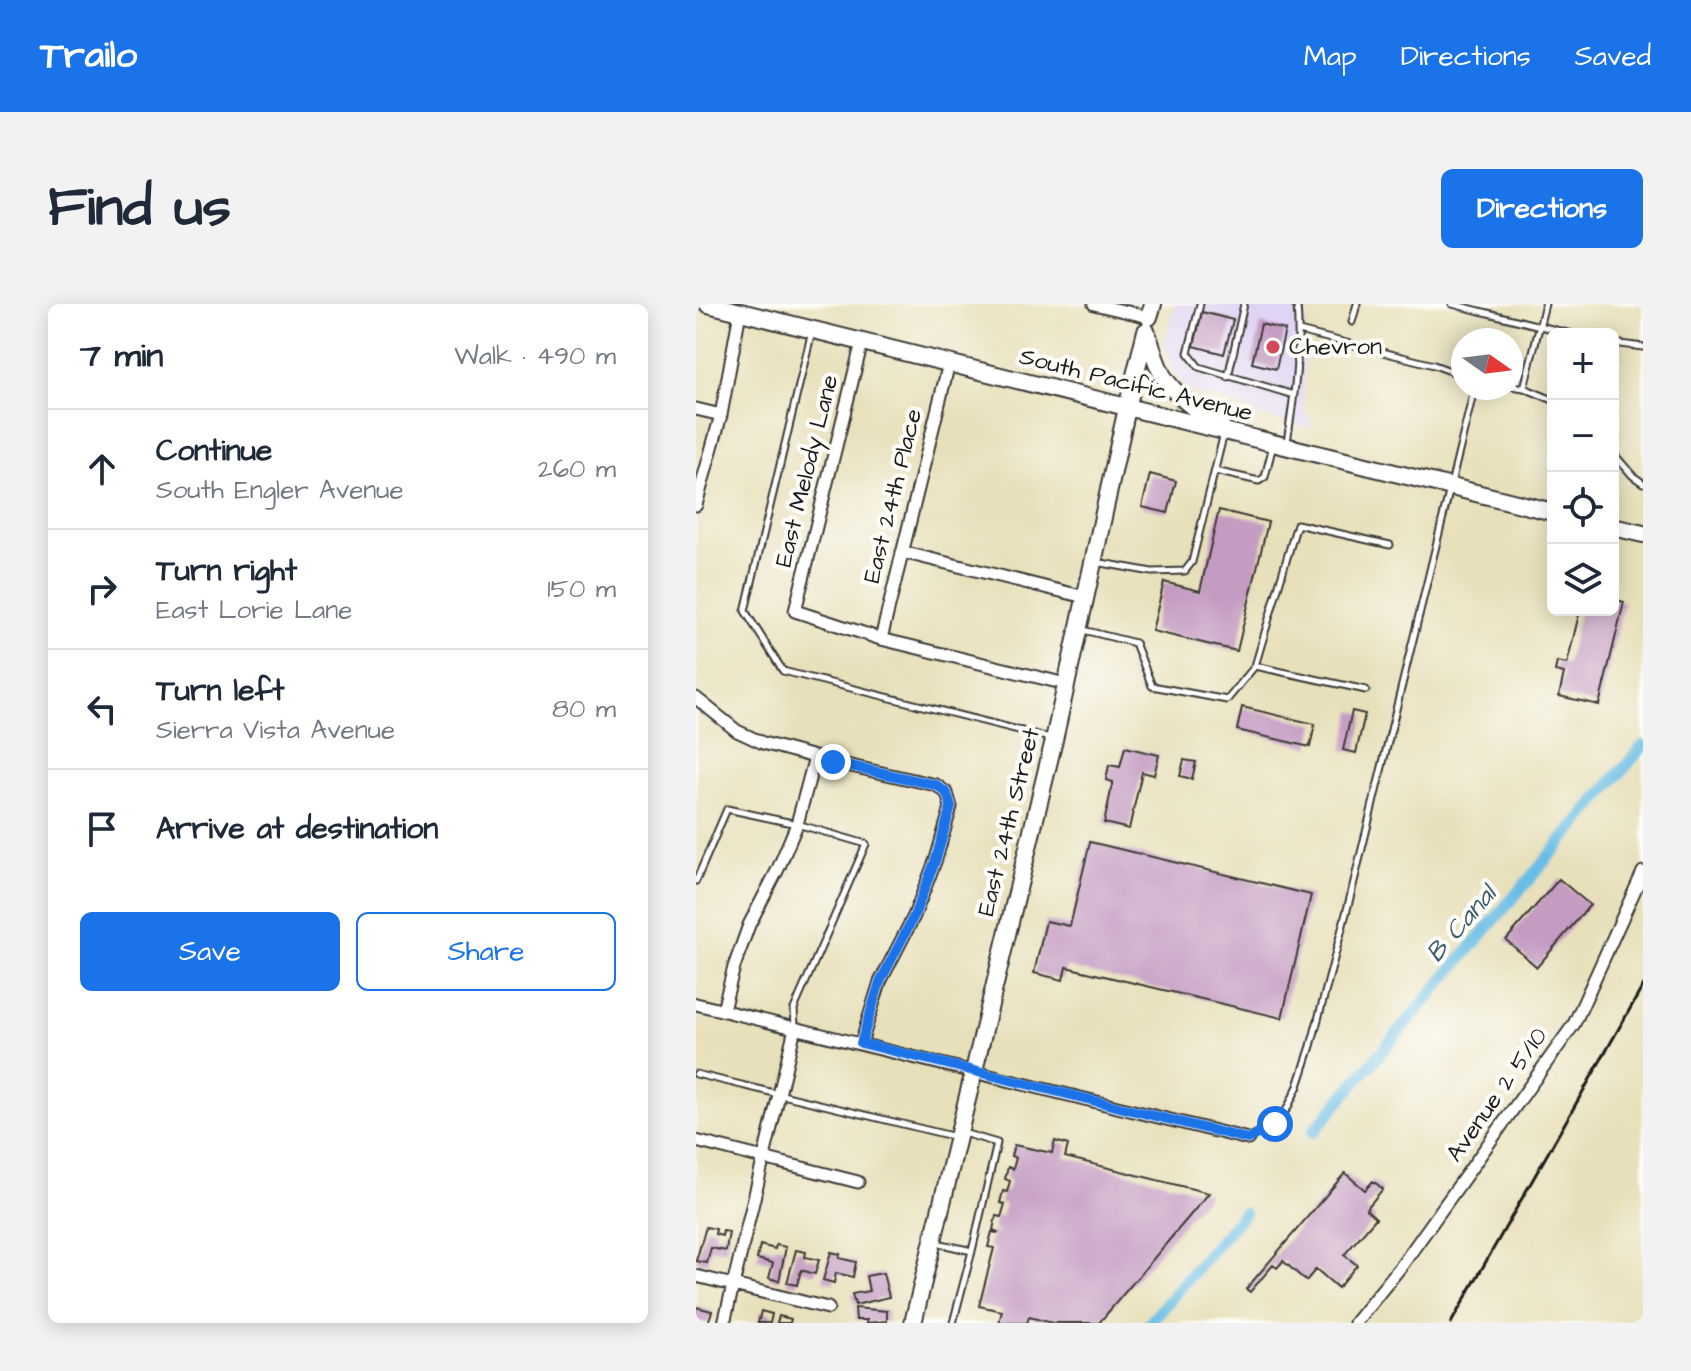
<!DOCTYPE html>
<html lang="en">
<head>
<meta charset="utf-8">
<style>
  :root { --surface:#fff; --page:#f2f2f3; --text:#1f2937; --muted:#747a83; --line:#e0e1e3; --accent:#1a73e8 }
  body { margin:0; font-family:"Architects Daughter",sans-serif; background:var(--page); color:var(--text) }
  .controls { position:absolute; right:24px; top:24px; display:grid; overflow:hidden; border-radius:12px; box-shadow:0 4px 20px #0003 }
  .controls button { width:72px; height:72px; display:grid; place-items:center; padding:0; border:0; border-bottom:2px solid var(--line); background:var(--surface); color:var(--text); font:40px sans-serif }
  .compass { position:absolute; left:755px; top:24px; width:72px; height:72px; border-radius:50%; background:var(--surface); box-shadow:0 4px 20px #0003; rotate:104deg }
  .stop { position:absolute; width:24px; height:24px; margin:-18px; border:6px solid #1a73e8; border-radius:50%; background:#fff }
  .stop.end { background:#1a73e8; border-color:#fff; box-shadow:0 2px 8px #0008 }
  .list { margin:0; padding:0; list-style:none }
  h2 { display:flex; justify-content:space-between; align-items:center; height:104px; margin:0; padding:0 32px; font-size:34px }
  h2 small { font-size:26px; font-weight:400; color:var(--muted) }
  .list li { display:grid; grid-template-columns:52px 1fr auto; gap:24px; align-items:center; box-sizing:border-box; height:120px; padding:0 32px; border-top:2px solid var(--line) }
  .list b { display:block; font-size:30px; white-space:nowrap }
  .list p { margin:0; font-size:26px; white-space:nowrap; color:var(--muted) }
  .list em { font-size:26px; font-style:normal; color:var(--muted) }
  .actions { display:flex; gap:16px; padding:24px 32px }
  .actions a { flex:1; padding:18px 0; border:2px solid var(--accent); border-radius:12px; text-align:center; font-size:28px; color:var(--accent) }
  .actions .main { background:var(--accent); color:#fff }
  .icon { flex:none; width:44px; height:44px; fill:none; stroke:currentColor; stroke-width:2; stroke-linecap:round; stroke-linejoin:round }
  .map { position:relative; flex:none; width:947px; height:1019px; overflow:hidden; border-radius:12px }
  header { display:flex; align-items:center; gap:48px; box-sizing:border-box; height:112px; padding:0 40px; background:var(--accent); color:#fff }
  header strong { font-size:38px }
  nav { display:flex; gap:44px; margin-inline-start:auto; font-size:28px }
  .intro { display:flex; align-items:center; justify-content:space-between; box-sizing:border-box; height:192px; padding:0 48px }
  h1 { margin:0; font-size:56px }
  .button { padding:20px 36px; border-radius:12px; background:var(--accent); color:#fff; font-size:28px; font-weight:700 }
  main { display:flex; gap:48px; padding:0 48px }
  aside { flex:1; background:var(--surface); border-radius:12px; box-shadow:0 4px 20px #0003 }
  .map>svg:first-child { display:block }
</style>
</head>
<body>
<header>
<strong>Trailo</strong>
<nav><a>Map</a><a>Directions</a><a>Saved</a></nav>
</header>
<div class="intro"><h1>Find us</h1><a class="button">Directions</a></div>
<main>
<aside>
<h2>7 min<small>Walk · 490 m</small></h2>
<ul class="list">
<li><svg class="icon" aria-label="ahead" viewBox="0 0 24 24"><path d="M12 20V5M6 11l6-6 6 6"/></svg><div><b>Continue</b><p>South Engler Avenue</p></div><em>260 m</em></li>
<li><svg class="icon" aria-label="right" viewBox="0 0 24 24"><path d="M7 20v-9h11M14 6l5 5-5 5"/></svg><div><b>Turn right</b><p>East Lorie Lane</p></div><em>150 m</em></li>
<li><svg class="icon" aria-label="left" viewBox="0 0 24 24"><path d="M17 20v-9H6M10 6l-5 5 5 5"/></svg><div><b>Turn left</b><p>Sierra Vista Avenue</p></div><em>80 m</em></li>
<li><svg class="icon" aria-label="arrive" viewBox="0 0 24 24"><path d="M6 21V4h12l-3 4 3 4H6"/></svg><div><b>Arrive at destination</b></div></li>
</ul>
<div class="actions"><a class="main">Save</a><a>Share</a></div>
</aside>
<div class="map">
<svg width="947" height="1019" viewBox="0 0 947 1019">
  <rect width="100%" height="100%" fill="#fdfcf7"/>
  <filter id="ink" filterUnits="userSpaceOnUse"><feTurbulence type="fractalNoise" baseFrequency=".0125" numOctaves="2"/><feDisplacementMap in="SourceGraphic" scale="16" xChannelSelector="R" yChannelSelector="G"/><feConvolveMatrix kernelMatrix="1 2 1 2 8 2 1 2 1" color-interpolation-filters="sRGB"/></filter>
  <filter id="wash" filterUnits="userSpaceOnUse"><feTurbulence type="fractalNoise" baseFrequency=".006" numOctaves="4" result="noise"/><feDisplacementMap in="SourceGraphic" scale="32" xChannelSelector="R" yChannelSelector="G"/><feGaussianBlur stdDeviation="1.8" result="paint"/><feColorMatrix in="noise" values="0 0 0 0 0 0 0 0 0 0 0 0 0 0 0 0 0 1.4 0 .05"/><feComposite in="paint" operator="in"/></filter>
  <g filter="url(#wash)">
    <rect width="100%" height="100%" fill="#e8e0bb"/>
    <path fill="#e0d4f4" d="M479,0H610L607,104L613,114L615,125L562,111L549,104L500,89L487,81L477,64L469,40Z"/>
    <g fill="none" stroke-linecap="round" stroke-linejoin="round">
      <path stroke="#69bde5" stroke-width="12" d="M617,828L947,442
        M454,1019L548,909"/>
    </g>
    <g id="blocks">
      <path fill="#c49cc2" d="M506,8L537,16L528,50L498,42Z
        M565,20L589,26L580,65L556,59Z
        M454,170L480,177L472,209L446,203Z
        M523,206L572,218L541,347L456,327L468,278L504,287Z
        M917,295L928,298L903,401L863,392L868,369L859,367L861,358L871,360L884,306H917Z
        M546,403L619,420L614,443L541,426Z
        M656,407L669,410L660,449L647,446Z
        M429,443L463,451L458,471L446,468L433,525L408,519L417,478L410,476L413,461L424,463Z
        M488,456L500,458L496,475L484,472Z
        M394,538L615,591L586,714L370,663L367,676L338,669L350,617L374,622Z
        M863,575L894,601L841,663L810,636Z
        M359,837L372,841L369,853L513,889L403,1019H356L333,1013L331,1019H303L306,1007L283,1002L298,944L292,943L296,928L301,929L302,928L297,926L300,912L305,913L309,900L304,899L307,887L311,888L314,877L309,875L312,863L317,865L320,854L315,852L318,841L356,849Z
        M649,869L669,886L677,877L687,885L670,905L680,914L648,951L661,961L642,984L620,965L610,977L587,957L581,964L577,961L554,988L550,985Z
        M10,923L20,925L19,930L26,932L27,927L33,928L30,947L15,944L11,959L0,957Z
        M64,941L79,945L80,941L90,943L83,977L73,974L77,959L61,955Z
        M100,946L110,948L109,953L123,956L119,970L105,966L101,981L91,979Z
        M135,948L144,950L143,954L160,958L157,973L140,969L138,979L127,976Z
        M187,969L193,993L159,1001L156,990L173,987L170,972Z
        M0,1003L16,1007L12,1019L0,1018Z
        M159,1004L191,1007V1017L170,1019L171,1016H160Z
        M65,1007L76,1010L74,1019H62Z
        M83,1012L95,1015L94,1019H81Z"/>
    </g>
  </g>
  <g filter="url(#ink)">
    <use href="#blocks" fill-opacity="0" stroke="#3b3934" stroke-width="2"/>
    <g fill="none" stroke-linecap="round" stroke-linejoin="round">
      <defs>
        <path id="service" d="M504,0L492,49L503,63L598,91
          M756,0L876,30
          M656,18L661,0
          M116,27L49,307L87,367L354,434
          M603,27L738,61L760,69L767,76
          M917,39L947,43
          M532,73L548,0
          M815,82L828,84L857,96
          M828,84L849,0
          M591,138C598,93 605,47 601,2L598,0
          M917,149L937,172L947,179
          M519,167L563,177L569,173L577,141
          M400,258L456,268L489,267L496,258L528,129
          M387,326L439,339L456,382L531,396L559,362L670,386
          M559,362L601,220L694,241
          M0,577L31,505L101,520L170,540L98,705L99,722
          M0,770L260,833
          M553,834L579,820L591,805L602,782L615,742L653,598L778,86
          M241,939L276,947L301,839L267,829
          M257,1019L276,947"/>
        <path id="minor" d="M398,0L453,13
          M166,38L99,307L185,335L370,380
          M0,105L25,111
          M0,201L25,111L44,8
          M206,248L389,293
          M185,335L253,59
          M0,394L41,427L67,439L137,458L240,481L251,489L255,503L240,555L218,612L184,678L165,739
          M0,700L552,835
          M27,706L38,663L53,621L82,565L101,520L119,453
          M0,837L162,878
          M0,972L132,1004
          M28,1019L99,724
          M659,1019L706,961L878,720L947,568"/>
        <path id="secondary" d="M12,0L857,208
          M453,13L457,0
          M451,29C456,43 459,58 467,72C481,94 505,109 526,123
          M917,223L947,230
          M217,1019L358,436L431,104L450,27"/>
      </defs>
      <use href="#service" stroke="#3b3934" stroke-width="9"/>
      <use href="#minor" stroke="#3b3934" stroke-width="15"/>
      <use href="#secondary" stroke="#3b3934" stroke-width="20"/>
      <use href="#service" stroke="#fff" stroke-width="5"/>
      <use href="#minor" stroke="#fff" stroke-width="11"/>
      <use href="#secondary" stroke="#fff" stroke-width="16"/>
      <path stroke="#1c1c1c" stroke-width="3" d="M755,1019L947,682"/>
    </g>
  </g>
  <g fill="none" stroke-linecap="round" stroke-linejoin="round" filter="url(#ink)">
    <path stroke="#1a73e8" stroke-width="10" d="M137,458L240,481L251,489L255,503L240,555L218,612L184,678L165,739L552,835L579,820"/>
  </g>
  <circle fill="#d1495b" stroke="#fdfcf7" stroke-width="3" cx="577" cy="43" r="8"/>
  <g text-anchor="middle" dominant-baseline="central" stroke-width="8" stroke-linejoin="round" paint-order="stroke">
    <g font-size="24" fill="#1c1c1c" stroke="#fdfcf7" text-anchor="start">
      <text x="593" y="43">Chevron</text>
    </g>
    <g font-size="24" fill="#1c1c1c" stroke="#fdfcf7">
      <text transform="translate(440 81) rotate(14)">South Pacific Avenue</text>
      <text transform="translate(111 167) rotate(-76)">East Melody Lane</text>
      <text transform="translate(197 192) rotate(-76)">East 24th Place</text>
      <text transform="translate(313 518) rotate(-76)">East 24th Street</text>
      <text transform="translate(801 791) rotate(-55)">Avenue 2 5/10</text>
    </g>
    <g font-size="26" font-style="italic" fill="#3b5c6c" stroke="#fdfcf7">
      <text transform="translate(765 620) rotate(-49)">B Canal</text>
    </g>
  </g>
</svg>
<div class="controls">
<button>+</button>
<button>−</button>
<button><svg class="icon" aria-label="locate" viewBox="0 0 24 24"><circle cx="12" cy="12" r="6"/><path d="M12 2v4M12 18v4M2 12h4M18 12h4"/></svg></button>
<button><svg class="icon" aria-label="layers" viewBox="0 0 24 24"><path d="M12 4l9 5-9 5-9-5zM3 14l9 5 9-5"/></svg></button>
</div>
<svg class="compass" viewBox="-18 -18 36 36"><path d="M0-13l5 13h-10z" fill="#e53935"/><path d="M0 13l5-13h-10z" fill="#747a83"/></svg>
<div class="stop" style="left:579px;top:820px"></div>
<div class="stop end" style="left:137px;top:458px"></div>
</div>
</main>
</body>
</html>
